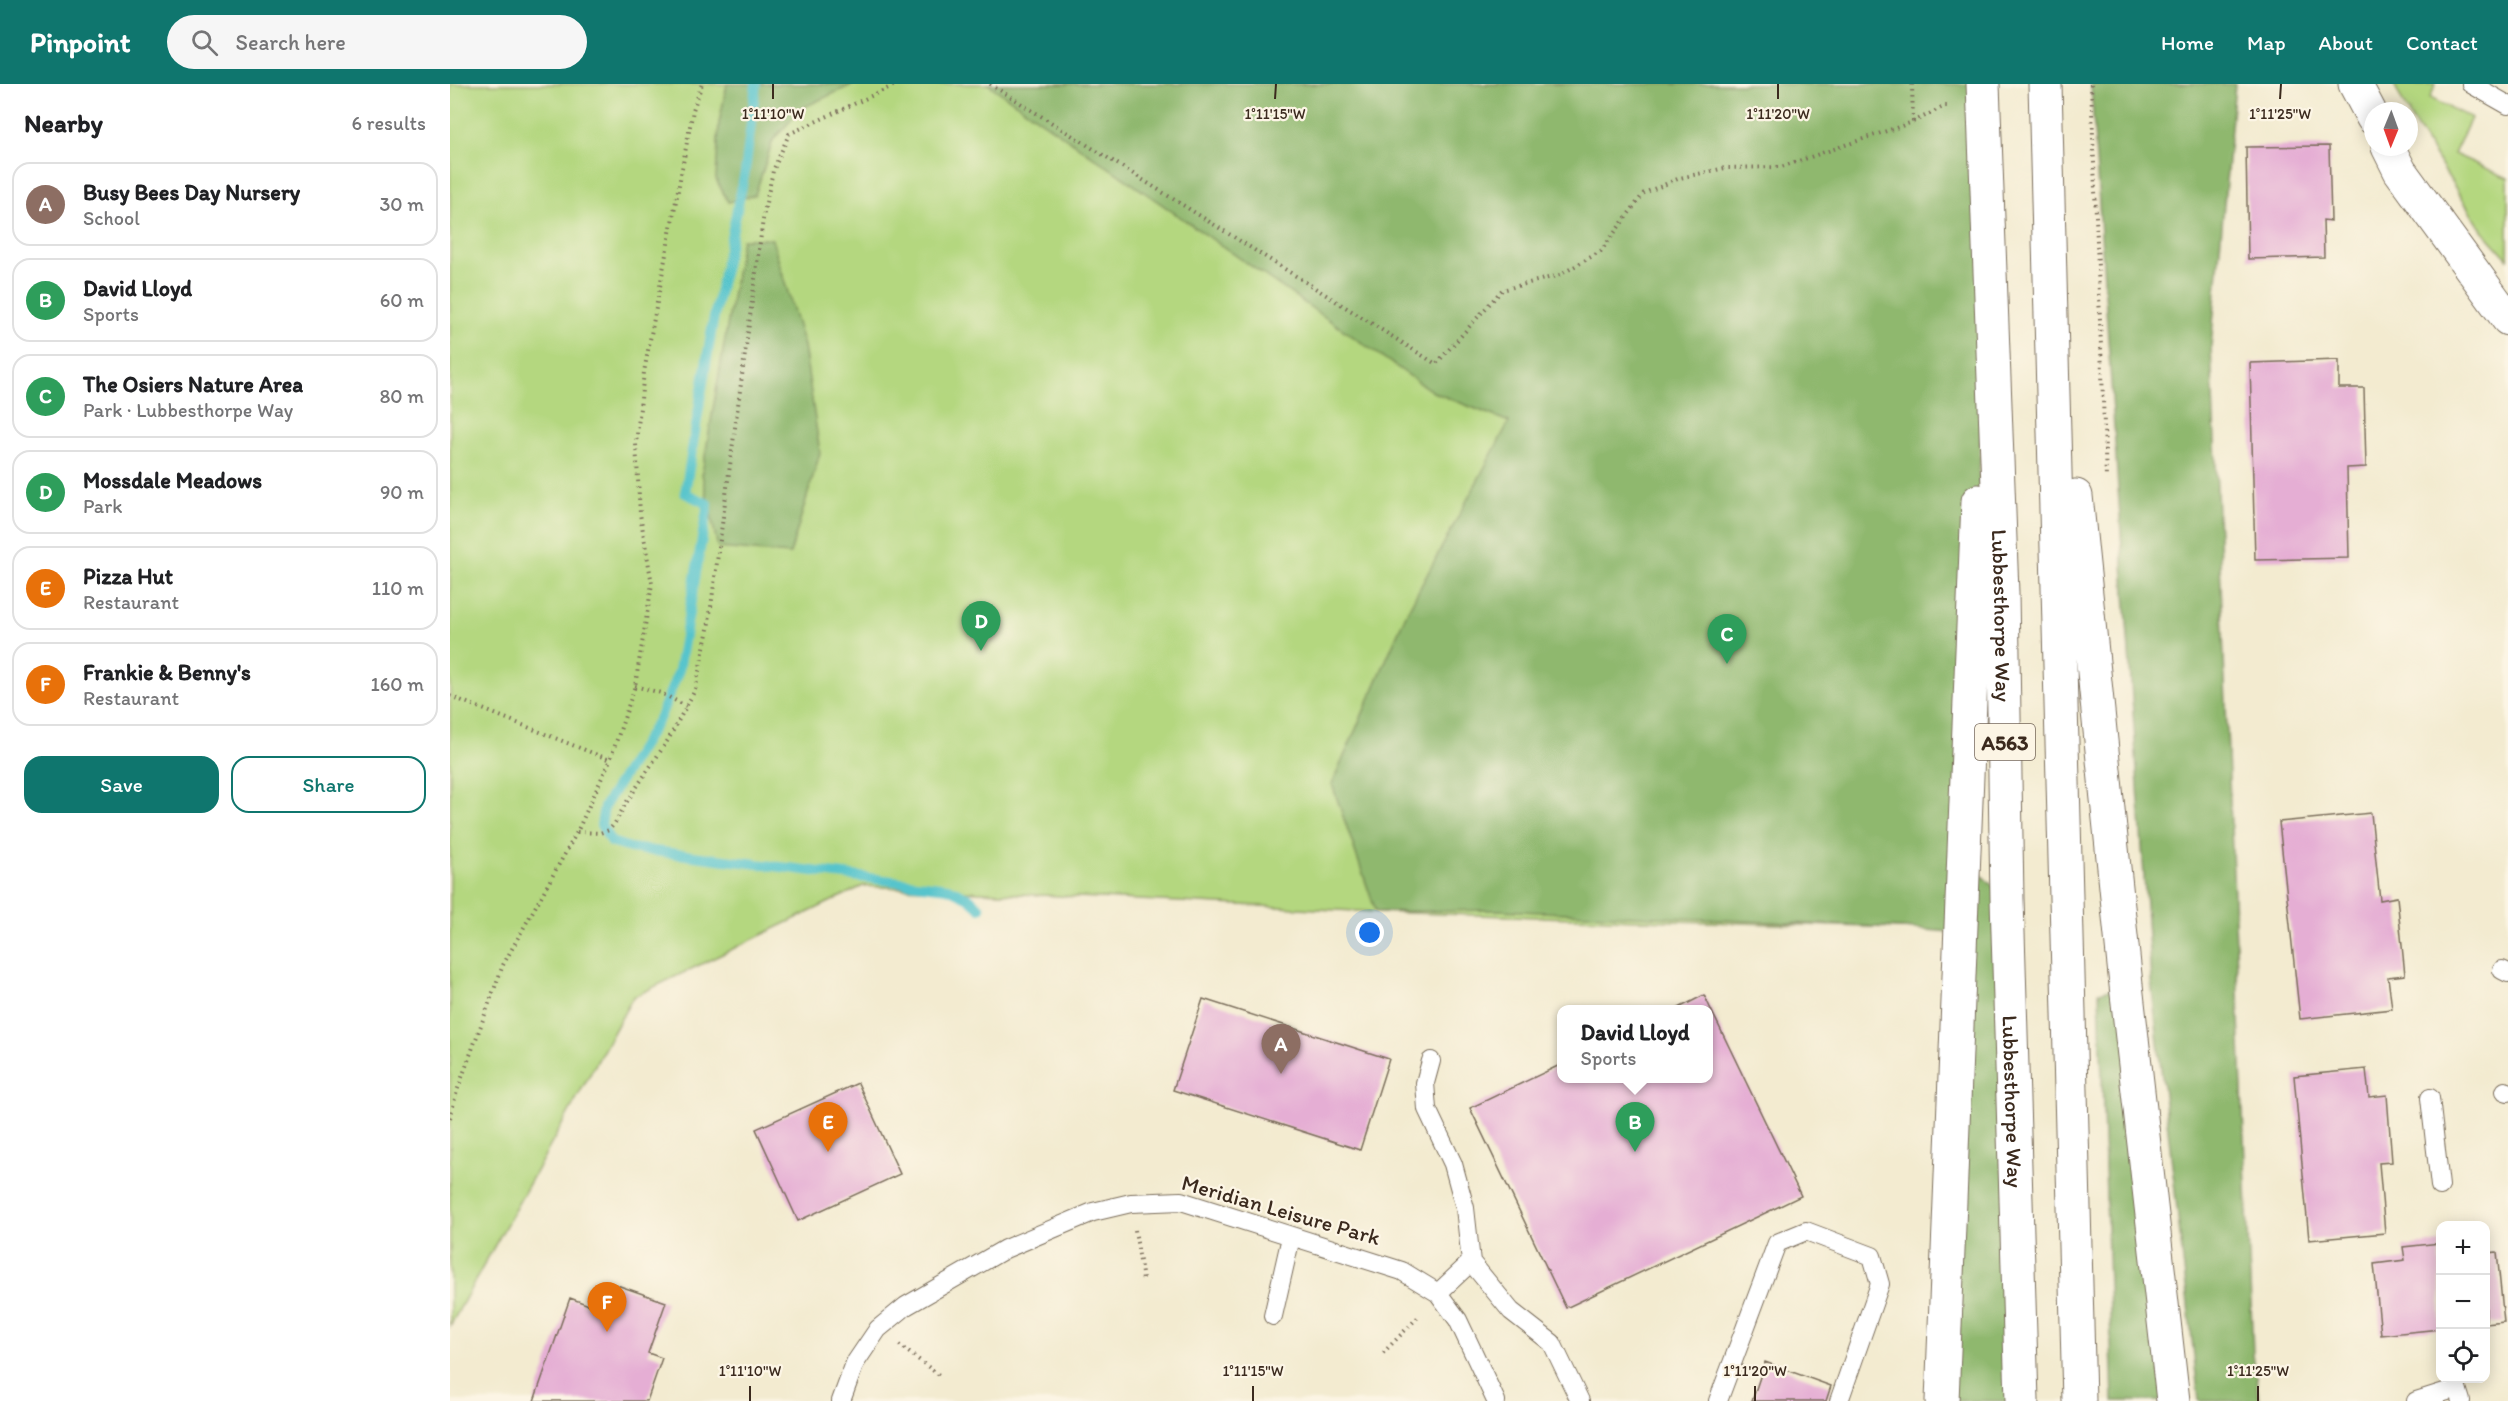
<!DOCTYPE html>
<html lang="en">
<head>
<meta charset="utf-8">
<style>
  :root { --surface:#fff; --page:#f6f6f6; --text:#202124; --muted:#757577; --line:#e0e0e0; --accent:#0f766e }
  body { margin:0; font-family:Itim,sans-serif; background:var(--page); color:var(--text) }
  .controls { position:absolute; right:18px; bottom:18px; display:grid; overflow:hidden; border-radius:12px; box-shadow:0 3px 15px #0003 }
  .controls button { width:54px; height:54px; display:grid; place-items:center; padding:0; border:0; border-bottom:2px solid var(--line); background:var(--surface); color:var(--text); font:30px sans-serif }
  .compass { position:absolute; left:1914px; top:18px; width:54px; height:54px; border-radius:50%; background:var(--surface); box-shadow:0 3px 15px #0003; rotate:181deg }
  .you { position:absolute; left:920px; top:849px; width:21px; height:21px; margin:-15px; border:4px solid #fff; border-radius:50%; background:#1a73e8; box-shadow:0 0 0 9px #1a73e833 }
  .badge { display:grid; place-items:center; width:39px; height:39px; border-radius:50%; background:var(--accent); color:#fff; font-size:20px; font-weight:700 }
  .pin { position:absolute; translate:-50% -50px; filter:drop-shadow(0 2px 3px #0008) }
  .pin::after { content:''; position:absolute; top:32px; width:21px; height:18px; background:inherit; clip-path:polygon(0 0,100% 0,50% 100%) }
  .popup { position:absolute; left:1107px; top:921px; width:156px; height:78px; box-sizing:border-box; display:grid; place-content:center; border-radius:12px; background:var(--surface); filter:drop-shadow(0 2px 4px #0005); font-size:20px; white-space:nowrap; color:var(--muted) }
  .popup b { font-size:22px; color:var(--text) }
  .popup::after { content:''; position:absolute; left:50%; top:100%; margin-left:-12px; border:12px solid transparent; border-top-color:var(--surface) }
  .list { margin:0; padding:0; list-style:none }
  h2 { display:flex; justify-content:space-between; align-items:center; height:78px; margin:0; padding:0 24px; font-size:26px }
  h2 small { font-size:20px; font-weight:400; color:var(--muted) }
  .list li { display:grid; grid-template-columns:39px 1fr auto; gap:18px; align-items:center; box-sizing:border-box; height:84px; margin:0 12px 12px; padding:0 12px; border:2px solid var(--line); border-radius:18px }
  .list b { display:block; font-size:22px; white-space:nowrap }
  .list p { margin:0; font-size:20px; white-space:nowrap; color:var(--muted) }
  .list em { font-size:20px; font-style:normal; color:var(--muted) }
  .actions { display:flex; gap:12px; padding:18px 24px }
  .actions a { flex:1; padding:14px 0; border:2px solid var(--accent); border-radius:18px; text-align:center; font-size:21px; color:var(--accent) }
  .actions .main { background:var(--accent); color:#fff }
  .icon { flex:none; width:33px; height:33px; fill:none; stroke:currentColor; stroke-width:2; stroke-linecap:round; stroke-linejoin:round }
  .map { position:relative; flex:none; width:2058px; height:1317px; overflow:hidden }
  header { display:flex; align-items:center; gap:36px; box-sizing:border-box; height:84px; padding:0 30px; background:var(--accent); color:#fff }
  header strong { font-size:28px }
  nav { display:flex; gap:33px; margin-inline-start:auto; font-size:21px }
  .search { width:420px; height:54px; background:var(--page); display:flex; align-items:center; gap:15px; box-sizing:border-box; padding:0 21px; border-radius:33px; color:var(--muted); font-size:22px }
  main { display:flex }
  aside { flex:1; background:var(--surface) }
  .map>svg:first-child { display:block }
</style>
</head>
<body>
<header>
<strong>Pinpoint</strong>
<div class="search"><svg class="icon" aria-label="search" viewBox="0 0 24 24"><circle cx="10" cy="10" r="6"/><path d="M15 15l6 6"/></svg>Search here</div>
<nav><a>Home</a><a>Map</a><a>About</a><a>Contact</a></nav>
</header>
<main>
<aside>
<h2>Nearby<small>6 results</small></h2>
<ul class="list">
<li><span class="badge" style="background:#8d6e63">A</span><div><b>Busy Bees Day Nursery</b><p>School</p></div><em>30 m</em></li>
<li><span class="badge" style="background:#2e9e5b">B</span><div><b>David Lloyd</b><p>Sports</p></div><em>60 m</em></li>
<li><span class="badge" style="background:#2e9e5b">C</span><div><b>The Osiers Nature Area</b><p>Park · Lubbesthorpe Way</p></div><em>80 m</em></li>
<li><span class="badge" style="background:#2e9e5b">D</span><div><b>Mossdale Meadows</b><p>Park</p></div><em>90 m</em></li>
<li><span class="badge" style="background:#e8710a">E</span><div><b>Pizza Hut</b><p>Restaurant</p></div><em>110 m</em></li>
<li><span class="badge" style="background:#e8710a">F</span><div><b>Frankie &amp; Benny's</b><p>Restaurant</p></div><em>160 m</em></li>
</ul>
<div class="actions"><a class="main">Save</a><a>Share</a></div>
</aside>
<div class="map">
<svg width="2058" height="1317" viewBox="0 0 2058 1317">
  <rect width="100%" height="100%" fill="#fcf5e5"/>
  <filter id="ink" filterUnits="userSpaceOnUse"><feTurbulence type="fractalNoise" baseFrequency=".0167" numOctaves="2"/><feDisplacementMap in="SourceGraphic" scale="12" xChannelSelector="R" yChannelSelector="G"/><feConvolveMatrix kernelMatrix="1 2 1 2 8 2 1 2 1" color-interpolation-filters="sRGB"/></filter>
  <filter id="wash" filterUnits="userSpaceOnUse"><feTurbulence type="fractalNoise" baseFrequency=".008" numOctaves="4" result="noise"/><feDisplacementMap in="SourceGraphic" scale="24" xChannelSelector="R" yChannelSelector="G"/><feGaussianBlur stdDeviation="1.35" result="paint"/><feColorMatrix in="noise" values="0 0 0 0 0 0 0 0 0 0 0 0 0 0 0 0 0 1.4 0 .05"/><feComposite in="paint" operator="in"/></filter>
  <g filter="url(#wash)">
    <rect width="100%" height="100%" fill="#f3ebd0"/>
    <path fill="#b4d77f" stroke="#78804e" stroke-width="1.5" d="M0,0H1499L1492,842L1452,844L926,828L413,802L183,913L0,1242Z
      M1944,0H1986L1980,14L2021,34L2004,70L2058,94V175L2032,146L1959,31V27H1957Z"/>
    <path fill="#8fb86e" stroke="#657146" stroke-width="1.5" d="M277,0H404L352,24L323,56L305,111L278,118L266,95L269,39Z
      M538,0H1533L1538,156L1515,776L1557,815L1572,1317H1492L1512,849L1452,844L1047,826L926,828L882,700L957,528L1059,338L983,308Z
      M1641,0H1785L1761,262L1803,1269L1809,1317H1749L1701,897Z
      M292,155H322L354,262L370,369L340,470L268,464L252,390Z
      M1676,901L1723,1317H1663L1649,908Z"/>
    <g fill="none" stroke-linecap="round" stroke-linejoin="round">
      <path stroke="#57c4cc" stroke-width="10" d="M306,0L295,88L263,238L235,409L258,420L229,586L210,633L154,723L151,741L161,758L180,764L498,804L519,814L530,824"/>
    </g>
    <g id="blocks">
      <path fill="#e5aed4" d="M1879,62L1881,137L1873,136L1874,173L1798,175L1796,63Z
        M1889,276V304H1914L1916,383L1897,384L1899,474L1805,476L1800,279Z
        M1921,729L1930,816L1947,813L1955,891L1938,893L1942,925L1850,935L1829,738Z
        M1254,911L1351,1112L1116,1224L1020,1024L1112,980V994H1258V926H1225Z
        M753,915L939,975L910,1066L723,1006Z
        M1916,985L1919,1013L1937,1011L1942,1078L1929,1079L1935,1149L1859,1156L1844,992Z
        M408,999L450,1090L348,1137L306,1045Z
        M1990,1159V1245L1931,1251L1924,1180L1955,1176L1953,1163Z
        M2047,1168L2054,1238L2036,1240V1169Z
        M164,1200L216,1218L198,1269L212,1274L197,1317H84L120,1214L155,1227Z
        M1315,1278L1381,1302L1376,1317H1302Z"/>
    </g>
  </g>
  <g filter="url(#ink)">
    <use href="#blocks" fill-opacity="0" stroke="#7b6e5c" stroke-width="1.5"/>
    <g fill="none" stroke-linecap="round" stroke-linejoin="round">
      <defs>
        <path id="lane" d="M2021,0L2058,21
          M2052,886L2058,889
          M981,977L975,999L977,1025L1003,1080L1015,1124L1021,1178L1061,1227L1102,1259L1130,1317
          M2055,1007L2058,1008
          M1980,1014L1990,1102
          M988,1209L1021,1178
          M823,1232L841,1153
          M391,1317L405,1279L428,1245L456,1222L555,1165L643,1128L681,1119L731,1117L952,1187L988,1209L1008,1236L1046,1317
          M1268,1317L1327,1159L1356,1147L1422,1172L1430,1200L1389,1317
          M1966,1317L2007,1304L2011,1317"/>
        <path id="secondary" d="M1905,0L1923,34
          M1938,63L1950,87L2058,235"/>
        <g id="highway">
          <path id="s1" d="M1533,0L1552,509L1557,815L1572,1317"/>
          <path d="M1595,0L1629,1317"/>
          <path d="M1626,412L1676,901L1723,1317"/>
          <path d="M1492,1317L1528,417"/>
        </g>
      </defs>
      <use href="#lane" stroke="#7b6e5c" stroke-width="20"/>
      <use href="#secondary" stroke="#7b6e5c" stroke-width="35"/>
      <use href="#highway" stroke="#7b6e5c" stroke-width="35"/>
      <path stroke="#7b6e5c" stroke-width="4" stroke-dasharray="1.5 4.5" stroke-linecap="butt" d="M540,0L986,280L1052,206L1110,191L1151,167L1194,109L1230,94L1275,84L1331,83L1463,38L1495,22H1501
        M1462,0L1463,38
        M1641,0L1656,394
        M185,602L211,609L236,622
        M0,612L160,676
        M127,748L150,749L159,746L165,739L176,719L218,656L245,606L258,545L314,128L323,87L339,50L447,0
        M0,1034L7,1007L53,881L127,748L160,676L185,602L202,500L190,430L186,360L194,288L243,26L252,0
        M685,1146L693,1196
        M449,1261L489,1291
        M933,1269L970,1231"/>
      <use href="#lane" stroke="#fff" stroke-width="18"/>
      <use href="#secondary" stroke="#fff" stroke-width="33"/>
      <use href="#highway" stroke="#fff" stroke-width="33"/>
    </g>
  </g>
  <path fill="none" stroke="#3b2a1e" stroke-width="2" d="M323,15V0M825,15L826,0M1328,15V0M1830,15L1831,0M300,1317V1302M803,1317V1302M1305,1317V1302M1808,1317V1302"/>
  <g text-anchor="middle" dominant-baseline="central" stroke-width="4.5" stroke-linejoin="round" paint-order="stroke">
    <rect fill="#fcf5e5" stroke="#75675a" stroke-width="1.5" x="1525" y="640" width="60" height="36" rx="4.5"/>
    <g font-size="21" font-weight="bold" fill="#3b2a1e">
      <text x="1555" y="658">A563</text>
    </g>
    <g font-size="22" fill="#3b2a1e" stroke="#fcf5e5">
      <text stroke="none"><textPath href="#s1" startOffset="532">Lubbesthorpe Way</textPath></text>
      <text stroke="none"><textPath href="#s1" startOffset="1018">Lubbesthorpe Way</textPath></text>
      <text transform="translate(831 1126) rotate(16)">Meridian Leisure Park</text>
    </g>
  </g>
  <g font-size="15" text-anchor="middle" fill="#3b2a1e" stroke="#fcf5e5" stroke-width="4.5" stroke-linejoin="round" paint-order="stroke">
    <text x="323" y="35">1°11'10"W</text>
    <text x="825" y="35">1°11'15"W</text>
    <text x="1328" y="35">1°11'20"W</text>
    <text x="1830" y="35">1°11'25"W</text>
    <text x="300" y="1292">1°11'10"W</text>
    <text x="803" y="1292">1°11'15"W</text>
    <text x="1305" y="1292">1°11'20"W</text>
    <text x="1808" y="1292">1°11'25"W</text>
  </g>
</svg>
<div class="controls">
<button>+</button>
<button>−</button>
<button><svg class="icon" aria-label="locate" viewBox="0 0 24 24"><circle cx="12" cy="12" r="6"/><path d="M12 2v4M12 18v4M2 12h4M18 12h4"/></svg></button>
</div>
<svg class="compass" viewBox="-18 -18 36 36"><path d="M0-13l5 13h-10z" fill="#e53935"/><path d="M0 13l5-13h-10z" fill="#757577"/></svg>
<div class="you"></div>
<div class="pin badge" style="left:831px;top:990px;background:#8d6e63">A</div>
<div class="pin badge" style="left:1185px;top:1068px;background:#2e9e5b">B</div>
<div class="popup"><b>David Lloyd</b>Sports</div>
<div class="pin badge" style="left:1277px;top:580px;background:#2e9e5b">C</div>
<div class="pin badge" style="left:531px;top:567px;background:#2e9e5b">D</div>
<div class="pin badge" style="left:378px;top:1068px;background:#e8710a">E</div>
<div class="pin badge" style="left:157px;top:1248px;background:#e8710a">F</div>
</div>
</main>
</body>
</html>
